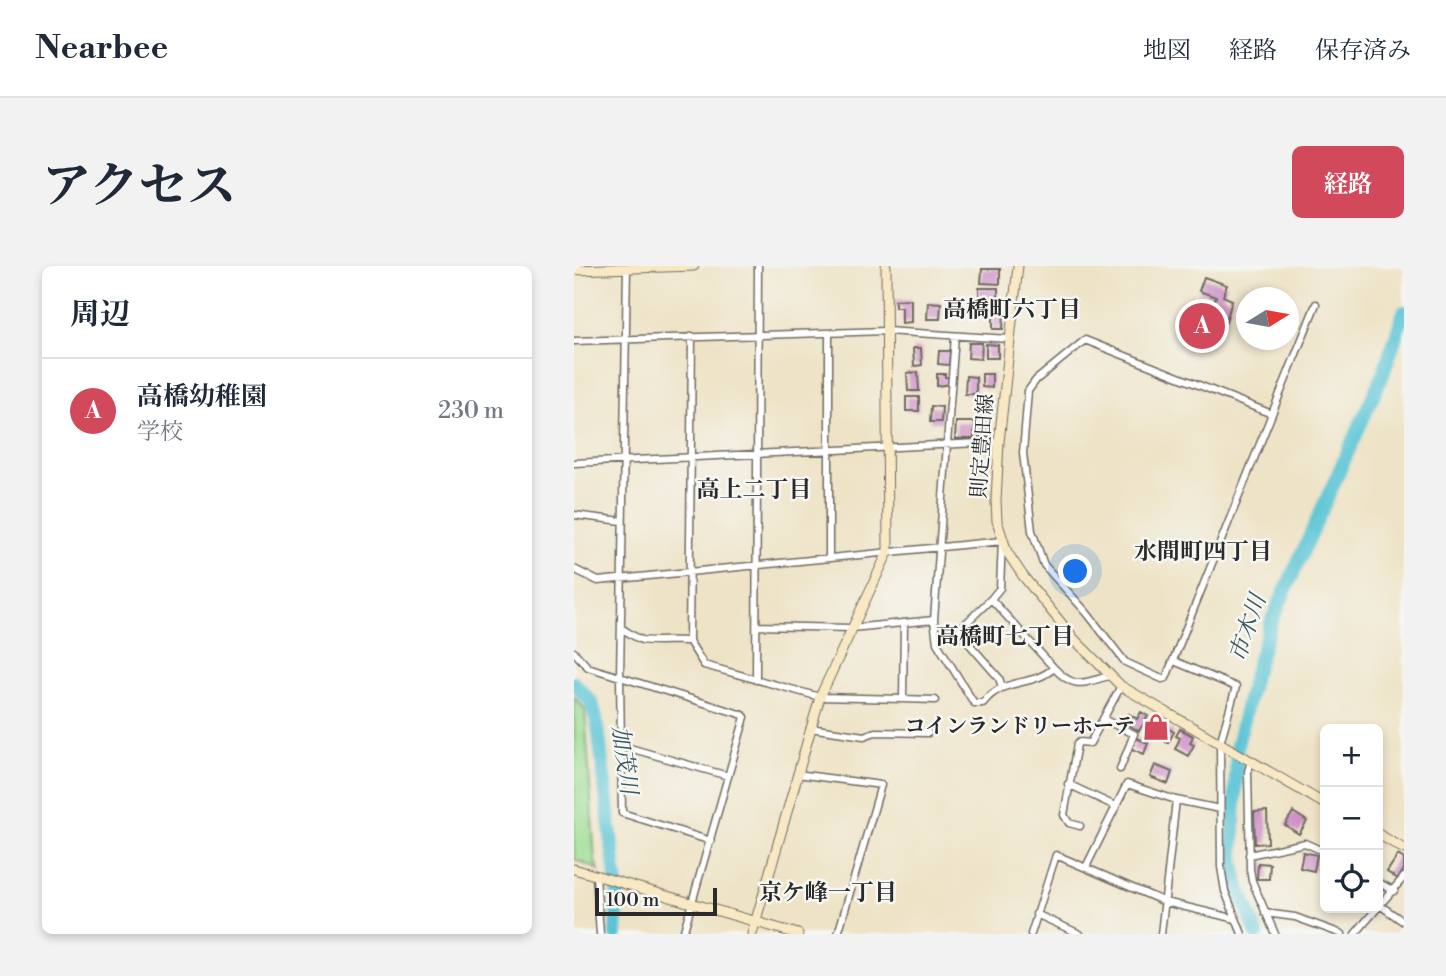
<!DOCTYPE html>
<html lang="ja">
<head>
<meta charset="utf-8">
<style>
  :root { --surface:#fff; --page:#f2f2f3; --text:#1f2937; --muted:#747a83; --line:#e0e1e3; --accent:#d1495b }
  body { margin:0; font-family:"Libre Bodoni","Noto Serif JP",serif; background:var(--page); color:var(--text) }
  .controls { position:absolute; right:21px; bottom:21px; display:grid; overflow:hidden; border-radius:10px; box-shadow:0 4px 10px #0003 }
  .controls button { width:63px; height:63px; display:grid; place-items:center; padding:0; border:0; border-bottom:2px solid var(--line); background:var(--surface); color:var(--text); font:35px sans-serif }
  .compass { position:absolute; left:662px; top:21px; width:63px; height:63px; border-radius:50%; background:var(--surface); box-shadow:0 4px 10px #0003; rotate:79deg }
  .scale { position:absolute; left:21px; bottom:18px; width:122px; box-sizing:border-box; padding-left:7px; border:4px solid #2b2b2b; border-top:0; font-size:19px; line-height:24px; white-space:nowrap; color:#2b2b2b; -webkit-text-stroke:5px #f6f6f2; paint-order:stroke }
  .you { position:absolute; left:502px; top:306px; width:24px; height:24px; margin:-18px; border:5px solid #fff; border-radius:50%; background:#1a73e8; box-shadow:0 0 0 10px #1a73e833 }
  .badge { display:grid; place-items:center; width:46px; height:46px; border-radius:50%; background:var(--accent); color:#fff; font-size:23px; font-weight:700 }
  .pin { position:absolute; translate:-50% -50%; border:4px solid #fff; box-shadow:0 2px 7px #0006 }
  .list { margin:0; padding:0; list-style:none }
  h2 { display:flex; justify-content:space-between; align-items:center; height:91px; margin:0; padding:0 28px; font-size:30px }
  h2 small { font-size:23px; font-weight:400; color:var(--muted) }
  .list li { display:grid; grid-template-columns:46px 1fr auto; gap:21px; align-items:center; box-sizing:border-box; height:105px; padding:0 28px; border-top:2px solid var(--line) }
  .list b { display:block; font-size:26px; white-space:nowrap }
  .list p { margin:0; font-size:23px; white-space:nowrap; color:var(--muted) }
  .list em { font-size:23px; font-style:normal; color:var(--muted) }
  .icon { flex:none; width:38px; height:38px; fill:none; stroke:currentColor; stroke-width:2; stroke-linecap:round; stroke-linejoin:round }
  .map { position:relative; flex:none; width:830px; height:668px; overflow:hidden; border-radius:10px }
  header { display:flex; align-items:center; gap:42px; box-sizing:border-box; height:98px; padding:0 35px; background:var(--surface); border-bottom:2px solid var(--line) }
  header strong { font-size:33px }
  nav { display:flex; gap:38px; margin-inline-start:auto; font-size:24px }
  .intro { display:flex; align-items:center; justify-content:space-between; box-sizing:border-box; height:168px; padding:0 42px }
  h1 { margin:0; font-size:49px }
  .button { padding:18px 32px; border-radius:10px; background:var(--accent); color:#fff; font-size:24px; font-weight:700 }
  main { display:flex; gap:42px; padding:0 42px }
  aside { flex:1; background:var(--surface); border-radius:10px; box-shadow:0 4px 10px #0003 }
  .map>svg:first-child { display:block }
</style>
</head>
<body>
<header>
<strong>Nearbee</strong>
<nav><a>地図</a><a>経路</a><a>保存済み</a></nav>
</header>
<div class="intro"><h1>アクセス</h1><a class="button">経路</a></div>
<main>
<aside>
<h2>周辺<small></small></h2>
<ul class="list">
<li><span class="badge">A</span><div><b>高橋幼稚園</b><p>学校</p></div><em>230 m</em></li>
</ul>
</aside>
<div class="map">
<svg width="830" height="668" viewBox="0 0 830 668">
  <rect width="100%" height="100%" fill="#f6f6f2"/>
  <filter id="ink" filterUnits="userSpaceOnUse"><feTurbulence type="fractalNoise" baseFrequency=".0143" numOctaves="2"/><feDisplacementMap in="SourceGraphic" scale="14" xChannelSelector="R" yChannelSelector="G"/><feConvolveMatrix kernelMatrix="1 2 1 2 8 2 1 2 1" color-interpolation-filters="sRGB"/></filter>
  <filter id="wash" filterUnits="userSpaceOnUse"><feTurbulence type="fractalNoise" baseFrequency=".00686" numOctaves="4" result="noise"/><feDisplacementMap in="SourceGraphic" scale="28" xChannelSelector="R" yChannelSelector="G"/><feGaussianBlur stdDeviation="1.57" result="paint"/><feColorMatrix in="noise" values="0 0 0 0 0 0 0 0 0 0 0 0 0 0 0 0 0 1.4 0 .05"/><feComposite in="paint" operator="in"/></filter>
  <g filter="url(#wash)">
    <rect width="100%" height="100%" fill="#eee3c6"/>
    <path fill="#9ddd93" stroke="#64845f" stroke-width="2" d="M0,431L11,443L21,596L25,604L0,593Z"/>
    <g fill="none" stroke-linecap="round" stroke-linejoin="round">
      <path stroke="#5ac4d5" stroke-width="14" d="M0,417L18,437L24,461L44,629L42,668
        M683,668L663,616L659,590L663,479L680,409L698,354L809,108L830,46"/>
    </g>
    <g id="blocks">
      <path fill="#cf90c8" d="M408,3H426V18L407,17Z
        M630,11L653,19L649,30L658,34L652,56L649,54L648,58L634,53L642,31L625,25Z
        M405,22H424V32H405Z
        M337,33V56L328,57V41H321V34Z
        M408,35H423L422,45L408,44Z
        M354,36L367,37L366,53H353Z
        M419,47H430L429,63H419Z
        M395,77H408L407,93L394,92Z
        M412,78L424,79V92H412Z
        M339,82H347L348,99L340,100Z
        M365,85H376L375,99L364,98Z
        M344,106L345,125H334L333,107Z
        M363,108H371V111L377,112V118L363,120Z
        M408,108H418V122L408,121Z
        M392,110L402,111V128H391Z
        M332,131H345V145H332Z
        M357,140L368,141L367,156H356Z
        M403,152L416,153L415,171H403Z
        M382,156H401L400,173H381Z
        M567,446L574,450L565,465L550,456L555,448L563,453Z
        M581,455L600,466L594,477L575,466Z
        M606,463L619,470L616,477L620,479L614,490L601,483L606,472L602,470Z
        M562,472L574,477L570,488L558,483Z
        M581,499L598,506L594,518L576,511Z
        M693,545L694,577L681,578L680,546Z
        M719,546L733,555L725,568L711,559Z
        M729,586L743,589L740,605L726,602Z
        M824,589L830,593V603L824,613L813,606Z
        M684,597L696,598L695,613H683Z"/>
    </g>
  </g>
  <g filter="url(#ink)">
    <use href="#blocks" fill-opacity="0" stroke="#6f6b61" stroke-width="2"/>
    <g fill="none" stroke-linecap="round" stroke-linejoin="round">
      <defs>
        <path id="street" d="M53,1L46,411L48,547L137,575
          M118,70L115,375L130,399L246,431L329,433L330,357
          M0,75L312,65L435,73
          M698,148L511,74L462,114L454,125L449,187L458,265L470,299L513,347L551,396L588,413L592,412L742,38
          M0,197L425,176
          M0,249L48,255
          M255,291V67
          M0,303L24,315L428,275L426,322L417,333
          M360,354L363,377L400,437H409C430,410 457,422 480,402C501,424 508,417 535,410
          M183,360L277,362L360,354L381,70
          M47,362C54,366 60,371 68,374C75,376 103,374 115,375
          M0,386L14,401L20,403L169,449L171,451L109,668
          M600,395L662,421L646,477L647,601L651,625L668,668
          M182,414L184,0
          M428,421L425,412L384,365L417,333L480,402
          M329,433L361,434
          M529,453L560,468L546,503
          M236,462L290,470L301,466L354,467
          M45,479L154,510
          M677,495L674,505L676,603L678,615L701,668
          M223,508L307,519L264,668
          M494,518L541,540
          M506,560L495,557L490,549L503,478L506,476L516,477L547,420
          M675,589L731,577L751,586
          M512,601L553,518L602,534L646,543
          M22,610L26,668
          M804,616L820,625
          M807,640L830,656
          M691,647L721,651L768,668
          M462,648L506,668
          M457,668L482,589L591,636L662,653
          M587,668L602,534
          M781,668L830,611"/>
        <path id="secondary" d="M444,0L425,176L422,235L423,255L433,286L449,310L501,374L547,420L751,538
          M0,4L120,0
          M804,568L830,583
          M0,603L224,668
          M178,668L246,431L314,286L312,0"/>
      </defs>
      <use href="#street" stroke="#6f6b61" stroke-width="9"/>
      <use href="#secondary" stroke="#6f6b61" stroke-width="11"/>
      <use href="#street" stroke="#fff" stroke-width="6"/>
      <use href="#secondary" stroke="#f8e8c3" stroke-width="9"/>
    </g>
  </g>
  <defs>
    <symbol id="shop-bare" viewBox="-9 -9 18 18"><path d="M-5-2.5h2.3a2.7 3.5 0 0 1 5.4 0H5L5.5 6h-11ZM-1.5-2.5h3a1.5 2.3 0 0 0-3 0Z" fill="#d1495b" stroke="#f6f6f2" stroke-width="2.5" paint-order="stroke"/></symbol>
  </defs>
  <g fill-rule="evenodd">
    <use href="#shop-bare" x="563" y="442" width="38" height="38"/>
  </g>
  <g text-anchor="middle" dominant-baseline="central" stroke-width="5" stroke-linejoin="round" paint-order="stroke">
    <g font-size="21" fill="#2b2b2b" stroke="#f6f6f2">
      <text transform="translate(409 180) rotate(-86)">則定豊田線</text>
    </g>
    <g font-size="21" font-weight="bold" fill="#2b2b2b" stroke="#f6f6f2" text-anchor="end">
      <text x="561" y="461">コインランドリーホーテ</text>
    </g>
    <g font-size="23" font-weight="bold" fill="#2b2b2b" stroke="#f6f6f2">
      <text x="438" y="44">高橋町六丁目</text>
      <text x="180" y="224">高上二丁目</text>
      <text x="629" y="286">水間町四丁目</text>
      <text x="431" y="371">高橋町七丁目</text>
      <text x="254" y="627">京ケ峰一丁目</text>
    </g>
    <g font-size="23" font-style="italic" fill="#39595e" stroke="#f6f6f2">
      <text transform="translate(674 362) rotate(-71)">市木川</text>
      <text transform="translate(50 494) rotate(82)">加茂川</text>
    </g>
  </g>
</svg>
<div class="controls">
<button>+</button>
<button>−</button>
<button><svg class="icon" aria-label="locate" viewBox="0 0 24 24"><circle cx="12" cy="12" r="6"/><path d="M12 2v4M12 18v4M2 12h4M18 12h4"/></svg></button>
</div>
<svg class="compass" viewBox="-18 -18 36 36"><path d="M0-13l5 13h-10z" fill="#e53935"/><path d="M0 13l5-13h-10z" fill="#747a83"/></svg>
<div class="scale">100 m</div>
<div class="you"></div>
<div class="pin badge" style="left:628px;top:60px">A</div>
</div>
</main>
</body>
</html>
